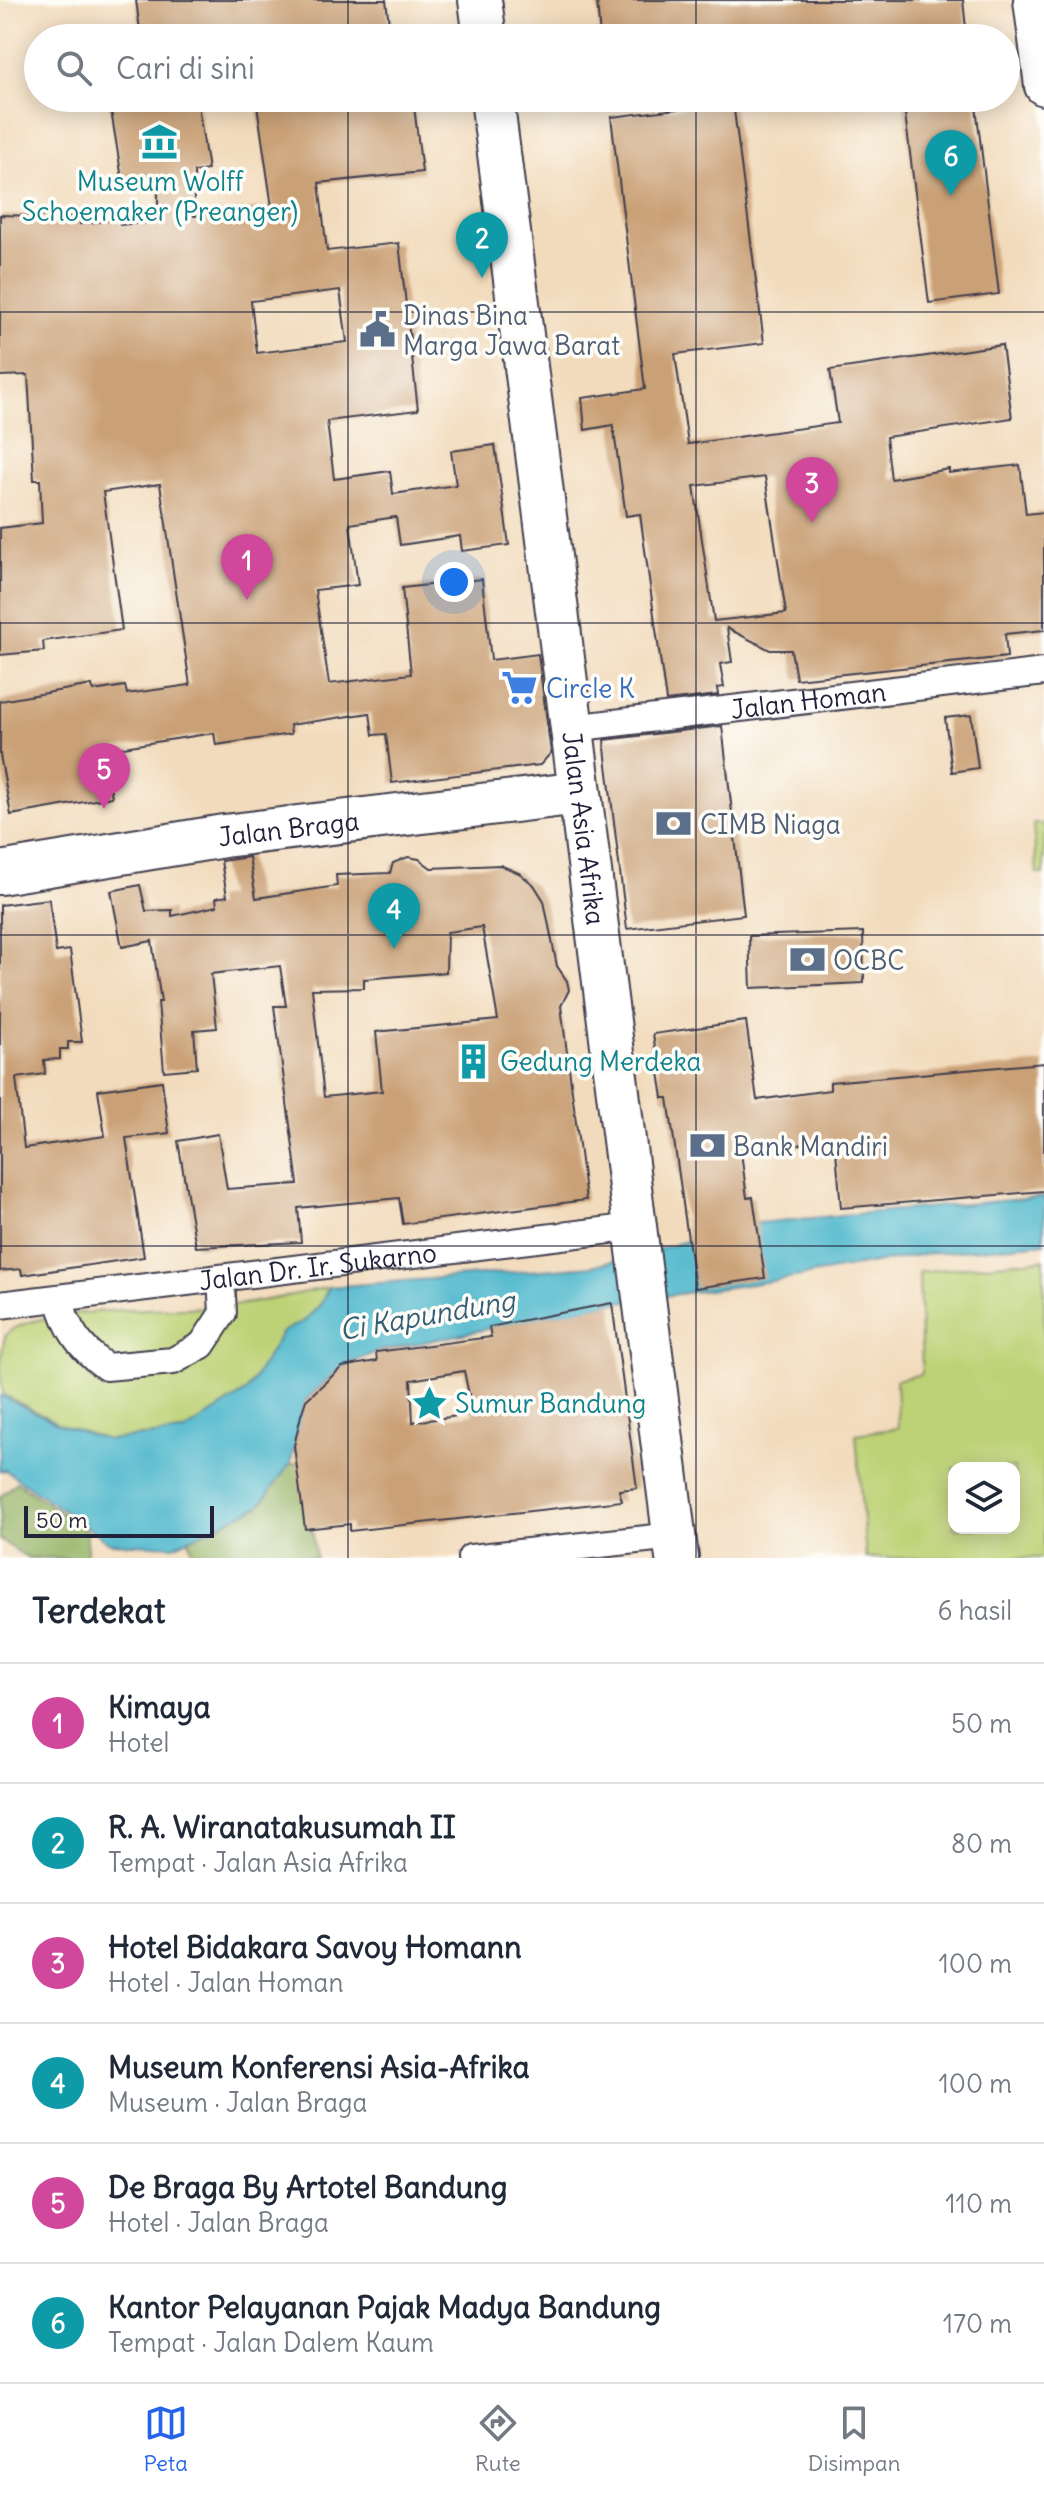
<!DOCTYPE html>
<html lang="id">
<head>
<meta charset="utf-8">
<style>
  :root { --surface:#fff; --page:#f2f2f3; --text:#1f2937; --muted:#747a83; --line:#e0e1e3; --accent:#2563eb }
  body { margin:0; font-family:Delius,sans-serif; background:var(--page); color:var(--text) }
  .controls { position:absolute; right:24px; bottom:24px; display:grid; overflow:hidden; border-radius:16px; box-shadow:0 4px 20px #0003 }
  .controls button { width:72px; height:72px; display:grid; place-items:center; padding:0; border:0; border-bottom:2px solid var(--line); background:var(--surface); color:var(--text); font:40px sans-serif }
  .scale { position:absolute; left:24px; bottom:20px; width:190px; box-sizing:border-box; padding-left:8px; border:4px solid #22223b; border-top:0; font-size:22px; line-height:28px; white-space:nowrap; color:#22223b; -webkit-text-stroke:6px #fdfcf7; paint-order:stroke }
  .you { position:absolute; left:454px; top:582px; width:28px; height:28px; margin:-20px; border:6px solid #fff; border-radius:50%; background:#1a73e8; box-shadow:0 0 0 12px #1a73e833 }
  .badge { display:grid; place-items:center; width:52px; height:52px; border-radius:50%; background:var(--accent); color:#fff; font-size:26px; font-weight:700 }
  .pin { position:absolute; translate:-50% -66px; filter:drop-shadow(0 2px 4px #0008) }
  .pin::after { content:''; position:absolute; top:42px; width:28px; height:24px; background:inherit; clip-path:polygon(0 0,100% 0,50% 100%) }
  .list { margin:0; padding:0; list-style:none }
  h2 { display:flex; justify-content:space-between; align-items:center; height:104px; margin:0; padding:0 32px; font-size:34px }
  h2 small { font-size:26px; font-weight:400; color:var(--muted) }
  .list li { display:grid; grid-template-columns:52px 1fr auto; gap:24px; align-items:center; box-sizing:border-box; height:120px; padding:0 32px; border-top:2px solid var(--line) }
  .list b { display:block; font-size:30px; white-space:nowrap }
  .list p { margin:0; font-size:26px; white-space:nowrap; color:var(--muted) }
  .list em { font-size:26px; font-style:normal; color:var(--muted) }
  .icon { flex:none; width:44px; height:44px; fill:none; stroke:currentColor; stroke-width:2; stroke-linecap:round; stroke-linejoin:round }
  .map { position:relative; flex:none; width:1044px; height:1558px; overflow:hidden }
  .search { position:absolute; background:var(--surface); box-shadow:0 4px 20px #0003; left:24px; right:24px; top:24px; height:88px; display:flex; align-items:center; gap:20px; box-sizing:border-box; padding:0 28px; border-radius:44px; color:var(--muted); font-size:30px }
  .sheet { height:824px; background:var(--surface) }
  nav { display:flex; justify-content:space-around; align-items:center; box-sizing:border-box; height:112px; border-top:2px solid var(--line); background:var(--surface); font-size:22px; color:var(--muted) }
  nav a { display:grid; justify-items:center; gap:4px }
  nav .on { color:var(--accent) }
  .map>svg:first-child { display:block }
</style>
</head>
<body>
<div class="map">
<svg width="1044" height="1558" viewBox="0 0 1044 1558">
  <rect width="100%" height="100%" fill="#fdfcf7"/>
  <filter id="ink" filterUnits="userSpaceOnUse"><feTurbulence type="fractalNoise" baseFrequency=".0125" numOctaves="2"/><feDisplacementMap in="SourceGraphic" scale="16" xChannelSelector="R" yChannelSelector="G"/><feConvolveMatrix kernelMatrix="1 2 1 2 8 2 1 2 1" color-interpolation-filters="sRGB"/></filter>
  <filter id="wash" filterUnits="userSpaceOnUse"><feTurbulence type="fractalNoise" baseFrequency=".006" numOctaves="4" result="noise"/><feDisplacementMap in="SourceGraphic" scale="32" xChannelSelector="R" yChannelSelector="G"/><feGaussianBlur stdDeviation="1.8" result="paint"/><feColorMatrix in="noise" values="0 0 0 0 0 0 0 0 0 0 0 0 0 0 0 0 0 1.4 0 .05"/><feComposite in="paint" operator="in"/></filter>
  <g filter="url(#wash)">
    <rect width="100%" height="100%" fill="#f2dbbc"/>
    <path fill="#bdd276" stroke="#707a58" stroke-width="2" fill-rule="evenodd" d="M1033,824H1044V874H1037Z
      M1044,1259V1558H866L856,1434L898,1428L896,1380L922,1374L919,1272ZM1014,1468V1528H954V1468Z
      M329,1287L320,1305L304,1321L282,1332L247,1391L183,1432L107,1440L59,1424L3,1394C0,1379 0,1348 6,1335C31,1305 183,1310 227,1306C261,1303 295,1294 329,1287Z"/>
    <path fill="#96b467" stroke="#5c6b51" stroke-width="2" d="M290,1464H303L316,1558H194L189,1539L259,1506Z
      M17,1482L87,1531V1558H28L0,1540V1497Z"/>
    <path fill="#4eb7cc" stroke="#386c84" stroke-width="2" d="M1044,1197V1243L926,1254L766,1282L612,1303L376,1352L342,1367L306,1400L290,1464L259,1506L174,1546L110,1543L5,1470L0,1471V1395L59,1424L107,1440L183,1432L247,1391L282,1332L304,1321L320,1305L329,1287L592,1266L757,1223Z"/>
    <g id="blocks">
      <path fill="#caa177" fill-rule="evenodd" d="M136,0H386L391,38H141Z
        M597,0H963L967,38H600Z
        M109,98H197L208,170L194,172V216L272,207L256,98H413L422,172L319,183L327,251L399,243L418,410L327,421L334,479L390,471L393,494L456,485L451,451L495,445L509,545L462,551L460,536L400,545L396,517L350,524L358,585L315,590L329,684L411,674L402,588L482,579L491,660L538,654L551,753L540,765L392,783L386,734L373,735L370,713L290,725L291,734L216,745L214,733L104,750L112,797L11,815L0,755V701L92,685L93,691L125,686L127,694L190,685L160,484L103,492L122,630L43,641L44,651L0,655V528L42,523L40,480H34L28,375L0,376V215L80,217V224L120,219V225L158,221V175L122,179ZM340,290L347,342L257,353L251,301Z
        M903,98H975L999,294L929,303Z
        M733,102L764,343L675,354L688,444L838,423L830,370L1002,345L1012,418L886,437L891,479L949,469V473L1020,465L1026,514L1044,512V630L1005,634L1007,657L796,679L791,650H770L727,628L732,662L720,664L724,687L717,688L718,695L666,701L640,514L626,516L613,425L585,430L582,398L645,389L611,117ZM765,477L786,613L714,621L694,486Z
        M971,715L978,768L952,772L945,718Z
        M722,726L744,915L627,929L604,740Z
        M249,857L256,898L337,886L336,875L390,873L393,863L408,857L419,859L431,868L500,865L519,873L534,885L544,901L557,966L567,981L569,990L561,1006L586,1200L403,1224L399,1198L298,1208L301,1242L196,1247L178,1141L218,1134L227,1189L298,1184L274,1006H286L280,966L211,974L217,1028L194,1030L197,1068L164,1071L158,1002H161L152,941L122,947L111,891L140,885L146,911L172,910V916L217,906L216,898L227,896L221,861ZM482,927L498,1020L376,1032L382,1091L324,1097L312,989L364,988V979L446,972L447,932Z
        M49,899L56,952L70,950L82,1042H68V1049H60V1059L44,1060L45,1074L16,1078L24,1148L105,1136L98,1090L162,1081L169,1133L126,1138L144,1257L22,1275L21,1269L0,1271V905Z
        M863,932L864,983L751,988L749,936Z
        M746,1021L757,1100L830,1090V1082L1044,1063V1191L841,1208L835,1140L741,1152L747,1198L753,1197L765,1278L695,1288L668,1098H663L653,1034Z
        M612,1303L637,1488L619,1490L622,1501L350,1531V1524L305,1529L294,1446L301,1415L306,1400L342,1367L377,1361L376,1352L491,1337L489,1327ZM464,1371L473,1414L413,1422L411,1380Z"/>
    </g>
  </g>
  <g filter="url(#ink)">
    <use href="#blocks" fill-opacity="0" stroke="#413e4e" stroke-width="2"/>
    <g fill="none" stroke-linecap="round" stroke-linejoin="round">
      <defs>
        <g id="street">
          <path id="s1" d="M572,728L1044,672"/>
          <path d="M59,1298C67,1330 80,1348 106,1367L173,1361L202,1345L223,1313L221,1278"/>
          <path id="s2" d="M0,1305L635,1227"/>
          <path d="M471,1558L674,1536"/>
        </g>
        <path id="secondary" d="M1033,0L1044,86"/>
        <g id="primary">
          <path d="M480,0L485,38"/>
          <path id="s3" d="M492,98L677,1558"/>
          <path id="s4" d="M0,873L224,836L580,793"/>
        </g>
      </defs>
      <use href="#street" stroke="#413e4e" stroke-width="30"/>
      <use href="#secondary" stroke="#413e4e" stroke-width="42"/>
      <use href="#primary" stroke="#413e4e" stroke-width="46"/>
      <use href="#street" stroke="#fff" stroke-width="26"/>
      <use href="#secondary" stroke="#fff" stroke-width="38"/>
      <use href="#primary" stroke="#fff" stroke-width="42"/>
    </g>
  </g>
  <path fill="none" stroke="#22223b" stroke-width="2" stroke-opacity="0.55" d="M348,0V38M696,0V38M348,98V1558M696,98V1558M0,312H1044M0,623H1044M0,935H1044M0,1246H1044"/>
  <defs>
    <symbol id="museum-bare" viewBox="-9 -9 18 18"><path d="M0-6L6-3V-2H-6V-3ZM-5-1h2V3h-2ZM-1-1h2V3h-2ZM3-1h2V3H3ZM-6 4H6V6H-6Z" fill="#0f9aa8" stroke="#fdfcf7" stroke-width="2.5" paint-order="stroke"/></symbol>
    <symbol id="civic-bare" viewBox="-9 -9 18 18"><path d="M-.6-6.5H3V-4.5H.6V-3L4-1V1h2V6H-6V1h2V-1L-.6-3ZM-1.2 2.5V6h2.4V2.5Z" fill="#5c6f8a" stroke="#fdfcf7" stroke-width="2.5" paint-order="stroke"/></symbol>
    <symbol id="supermarket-bare" viewBox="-9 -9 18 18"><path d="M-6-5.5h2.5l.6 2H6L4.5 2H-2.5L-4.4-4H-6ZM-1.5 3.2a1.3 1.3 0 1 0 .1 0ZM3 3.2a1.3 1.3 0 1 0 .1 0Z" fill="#3f7fe0" stroke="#fdfcf7" stroke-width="2.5" paint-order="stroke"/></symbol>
    <symbol id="bank-bare" viewBox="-9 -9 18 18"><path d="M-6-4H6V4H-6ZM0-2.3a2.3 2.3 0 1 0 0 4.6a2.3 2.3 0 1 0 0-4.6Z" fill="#5c6f8a" stroke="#fdfcf7" stroke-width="2.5" paint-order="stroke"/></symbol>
    <symbol id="building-bare" viewBox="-9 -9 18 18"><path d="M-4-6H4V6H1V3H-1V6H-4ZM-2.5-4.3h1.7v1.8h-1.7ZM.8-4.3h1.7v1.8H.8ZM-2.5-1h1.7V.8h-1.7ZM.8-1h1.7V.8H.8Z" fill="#0f9aa8" stroke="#fdfcf7" stroke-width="2.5" paint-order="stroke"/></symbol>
    <symbol id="sight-bare" viewBox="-9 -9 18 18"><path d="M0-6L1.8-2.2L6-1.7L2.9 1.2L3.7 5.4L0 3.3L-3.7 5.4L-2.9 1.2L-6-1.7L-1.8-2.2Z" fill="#0f9aa8" stroke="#fdfcf7" stroke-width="2.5" paint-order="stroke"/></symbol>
  </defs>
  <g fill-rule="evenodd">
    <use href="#museum-bare" x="134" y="116" width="51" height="51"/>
    <use href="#civic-bare" x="352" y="304" width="51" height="51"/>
    <use href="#supermarket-bare" x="494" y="662" width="51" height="51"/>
    <use href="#bank-bare" x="648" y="798" width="51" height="51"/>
    <use href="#bank-bare" x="782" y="934" width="51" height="51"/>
    <use href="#building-bare" x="448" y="1036" width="51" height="51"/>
    <use href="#bank-bare" x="682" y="1120" width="51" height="51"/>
    <use href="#sight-bare" x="404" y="1378" width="51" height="51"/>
  </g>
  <g text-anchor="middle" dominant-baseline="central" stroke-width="7" stroke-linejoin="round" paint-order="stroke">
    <g font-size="26" fill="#0d838f" stroke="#fdfcf7" text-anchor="start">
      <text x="160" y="181" text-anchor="middle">Museum Wolff<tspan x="160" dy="30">Schoemaker (Preanger)</tspan></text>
      <text x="500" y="1061">Gedung Merdeka</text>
      <text x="455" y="1403">Sumur Bandung</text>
    </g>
    <g font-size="26" fill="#4e5e75" stroke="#fdfcf7" text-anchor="start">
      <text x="403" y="315">Dinas Bina<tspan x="403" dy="30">Marga Jawa Barat</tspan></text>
      <text x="700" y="824">CIMB Niaga</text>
      <text x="833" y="960">OCBC</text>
      <text x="733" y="1146">Bank Mandiri</text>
    </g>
    <g font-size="26" fill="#366cbe" stroke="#fdfcf7" text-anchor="start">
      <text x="546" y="688">Circle K</text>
    </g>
    <g font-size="26" fill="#22223b" stroke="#fdfcf7">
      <text stroke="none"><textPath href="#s1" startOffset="238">Jalan Homan</textPath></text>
      <text stroke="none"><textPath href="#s4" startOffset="292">Jalan Braga</textPath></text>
      <text stroke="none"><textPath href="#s3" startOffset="736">Jalan Asia Afrika</textPath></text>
      <text stroke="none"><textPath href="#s2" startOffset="320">Jalan Dr. Ir. Sukarno</textPath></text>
    </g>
    <g font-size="28" font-style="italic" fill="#345e75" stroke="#fdfcf7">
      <text transform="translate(427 1315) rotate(-10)">Ci Kapundung</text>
    </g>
  </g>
</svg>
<div class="controls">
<button><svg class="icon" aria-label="layers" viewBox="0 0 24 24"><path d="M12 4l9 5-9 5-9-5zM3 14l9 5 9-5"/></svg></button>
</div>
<div class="scale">50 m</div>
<div class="you"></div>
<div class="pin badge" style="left:247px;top:600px;background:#d1479c">1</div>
<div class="pin badge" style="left:482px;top:278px;background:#0f9aa8">2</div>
<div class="pin badge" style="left:812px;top:523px;background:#d1479c">3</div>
<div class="pin badge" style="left:394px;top:949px;background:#0f9aa8">4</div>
<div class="pin badge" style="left:104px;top:809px;background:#d1479c">5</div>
<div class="pin badge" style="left:951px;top:196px;background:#0f9aa8">6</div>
<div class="search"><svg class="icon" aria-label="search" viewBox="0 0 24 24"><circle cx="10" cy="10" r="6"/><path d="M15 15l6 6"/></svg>Cari di sini</div>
</div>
<section class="sheet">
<h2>Terdekat<small>6 hasil</small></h2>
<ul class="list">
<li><span class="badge" style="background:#d1479c">1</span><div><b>Kimaya</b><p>Hotel</p></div><em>50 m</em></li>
<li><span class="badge" style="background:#0f9aa8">2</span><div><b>R. A. Wiranatakusumah II</b><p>Tempat · Jalan Asia Afrika</p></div><em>80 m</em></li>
<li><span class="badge" style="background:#d1479c">3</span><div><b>Hotel Bidakara Savoy Homann</b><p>Hotel · Jalan Homan</p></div><em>100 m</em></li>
<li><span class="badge" style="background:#0f9aa8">4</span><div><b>Museum Konferensi Asia-Afrika</b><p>Museum · Jalan Braga</p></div><em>100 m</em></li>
<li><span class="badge" style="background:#d1479c">5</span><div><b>De Braga By Artotel Bandung</b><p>Hotel · Jalan Braga</p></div><em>110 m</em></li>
<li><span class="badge" style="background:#0f9aa8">6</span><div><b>Kantor Pelayanan Pajak Madya Bandung</b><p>Tempat · Jalan Dalem Kaum</p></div><em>170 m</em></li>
</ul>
</section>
<nav>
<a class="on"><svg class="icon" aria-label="map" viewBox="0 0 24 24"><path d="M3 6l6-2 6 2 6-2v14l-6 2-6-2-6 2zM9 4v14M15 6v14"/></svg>Peta</a>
<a><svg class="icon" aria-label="directions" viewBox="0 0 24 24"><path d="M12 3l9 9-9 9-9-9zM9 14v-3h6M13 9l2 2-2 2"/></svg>Rute</a>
<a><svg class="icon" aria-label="saved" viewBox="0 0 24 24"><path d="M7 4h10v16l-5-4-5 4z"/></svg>Disimpan</a>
</nav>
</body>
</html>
